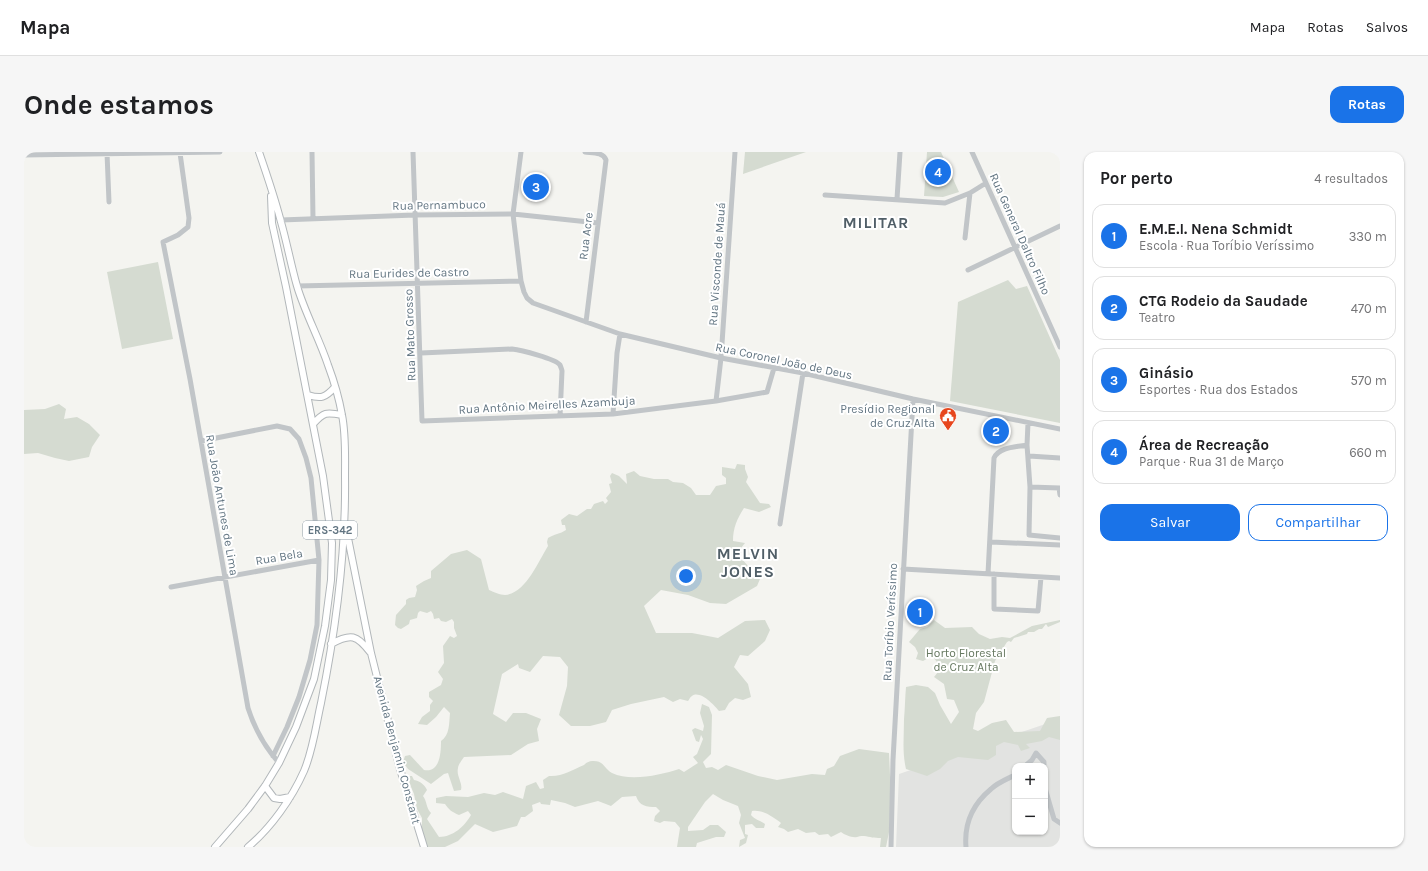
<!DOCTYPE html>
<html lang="pt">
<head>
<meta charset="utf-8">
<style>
  :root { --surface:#fff; --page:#f6f6f6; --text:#202124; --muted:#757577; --line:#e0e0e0; --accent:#1a73e8 }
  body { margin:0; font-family:Karla,sans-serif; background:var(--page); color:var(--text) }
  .controls { position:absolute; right:12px; bottom:12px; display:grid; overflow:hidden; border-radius:8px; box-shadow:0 1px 3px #0004 }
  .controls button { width:36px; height:36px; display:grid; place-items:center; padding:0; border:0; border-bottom:1px solid var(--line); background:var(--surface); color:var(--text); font:20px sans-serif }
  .you { position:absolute; left:662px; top:424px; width:14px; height:14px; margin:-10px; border:3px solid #fff; border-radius:50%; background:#1a73e8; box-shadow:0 0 0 6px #1a73e833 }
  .badge { display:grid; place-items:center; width:26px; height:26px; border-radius:50%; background:var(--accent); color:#fff; font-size:13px; font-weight:700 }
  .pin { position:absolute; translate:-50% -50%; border:2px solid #fff; box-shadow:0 1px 4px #0006 }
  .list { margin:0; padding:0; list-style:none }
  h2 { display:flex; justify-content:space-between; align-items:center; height:52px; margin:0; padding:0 16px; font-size:17px }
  h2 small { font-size:13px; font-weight:400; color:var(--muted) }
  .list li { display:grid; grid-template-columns:26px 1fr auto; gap:12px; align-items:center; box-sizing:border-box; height:64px; margin:0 8px 8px; padding:0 8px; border:1px solid var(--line); border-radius:12px }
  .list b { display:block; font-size:15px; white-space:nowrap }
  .list p { margin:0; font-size:13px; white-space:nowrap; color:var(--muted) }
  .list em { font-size:13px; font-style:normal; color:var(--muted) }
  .actions { display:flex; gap:8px; padding:12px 16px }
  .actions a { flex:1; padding:9px 0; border:1px solid var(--accent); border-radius:12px; text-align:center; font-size:14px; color:var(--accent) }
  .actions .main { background:var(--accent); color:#fff }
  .map { position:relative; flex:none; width:1036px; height:695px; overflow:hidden; border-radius:12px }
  header { display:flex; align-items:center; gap:24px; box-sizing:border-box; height:56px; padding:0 20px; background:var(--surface); border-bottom:1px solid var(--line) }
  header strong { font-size:19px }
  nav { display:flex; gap:22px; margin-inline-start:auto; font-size:14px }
  .intro { display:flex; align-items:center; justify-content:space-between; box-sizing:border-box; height:96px; padding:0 24px }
  h1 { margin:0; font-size:28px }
  .button { padding:10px 18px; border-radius:12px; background:var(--accent); color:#fff; font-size:14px; font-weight:700 }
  main { display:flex; gap:24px; padding:0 24px }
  aside { flex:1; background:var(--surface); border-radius:12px; box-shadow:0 1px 3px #0004 }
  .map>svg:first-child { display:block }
</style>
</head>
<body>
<header>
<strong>Mapa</strong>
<nav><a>Mapa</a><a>Rotas</a><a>Salvos</a></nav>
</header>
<div class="intro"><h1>Onde estamos</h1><a class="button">Rotas</a></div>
<main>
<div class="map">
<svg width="1036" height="695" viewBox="0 0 1036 695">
  <rect width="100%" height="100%" fill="#f4f4f0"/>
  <path fill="#e2e3e1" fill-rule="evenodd" d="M1036,567V695H872L875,622ZM991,614H1021V680H991Z"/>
  <path fill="#d5dbd1" d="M721,0H782L719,22Z
    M903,0H917L935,40L919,45L900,44Z
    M501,27L524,29L523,43L500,41Z
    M134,110L149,187L98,197L83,120Z
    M984,128L992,137L1003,134L1036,208V271L926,249L934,150Z
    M35,252L42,257L40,267L53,265L65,272L76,283L68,295L65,305L45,309L31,306L14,301L0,302V258L21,257Z
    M713,312L721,313V317L724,325L722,330L736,351L745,352L747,355L735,360L720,356C713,367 709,376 709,389L721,391L717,396L716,405L736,427L733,434L702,452L686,451L664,443L637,438L620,454L632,481H668L694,486L721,469L741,468L746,478L741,489L724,504L716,503L710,515L724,532L727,545L719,548L711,546L705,551L701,558L695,559C690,553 676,538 668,544C666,545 665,548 664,549L656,547L649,550L640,545L607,552L588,558L582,570L566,574H547L535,563L543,534L544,515L536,505L519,504L506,520L495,516L494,512L478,522L469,562L482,570L489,561H502L517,567L513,577L515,589L504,592L487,603L440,605C438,608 434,613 434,616C432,624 439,631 437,638L430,639L424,621L420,622L407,632L384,617L379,610L381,604L386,603L400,618C416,621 417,601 417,589C426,583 425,571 426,561L420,555L412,565L403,573L394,572L398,565L406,559V553L409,549L405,545V540L417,533L419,527L414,520L420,511L419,494L426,484L430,486L433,484L430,476V470L428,467L422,470L417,469L415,466L410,467L409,462L407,459L403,461L396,459L394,461L393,466L386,468L385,472L377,477L374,476L371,473L372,463L382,452V448L385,446L391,445L393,438L392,434L400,429L407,426V419L427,402L443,398L457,407L465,438C470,440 476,443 481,443C502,441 514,410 524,394L523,390L524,386C530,382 536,382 542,378L541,373H538L537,368L545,362L553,364L563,357H567L570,352L579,349L581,352L584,349L582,346L587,340L585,332L588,331L586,324L588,321L595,324L603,332L602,322L610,319L616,324L630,327H644L649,330L659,331L667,336L672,343H686L692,334L702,332V326L698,323V315L711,317Z
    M910,468L921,476L948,475L955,482L966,487L978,485L986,486L1008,474L1036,468V470L1024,475L1022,472L1018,477H1015L1010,480H1004L1003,482L990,486L987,490L985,489L983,490L971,509L960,550L952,561L949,577L954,579L968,571L982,568L990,580L1016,579L1023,566L1036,564V588L1025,585L1018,589L1002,592L1006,596L997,599L994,593L980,590L972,594V603L964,608L934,605L924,609L916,617L903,624L882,617C878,600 880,584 880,567C881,556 881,546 882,535L892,533L904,535L911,541L916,553L927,572L935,560L930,548L923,547L920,532L910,525L914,520L913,510L908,504L899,509L892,507L894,501L891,495L885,490L896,477L903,475Z
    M678,552L685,555L688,563L687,602L679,610L682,616L688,615L694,618L702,613L734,624L753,628L788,622L801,623L803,617L810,614L816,604L835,597L865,601L866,623L868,628L865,680L862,695H856L857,686C850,686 846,685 840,684C836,684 836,684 833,685C828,686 821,683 817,680L807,685L804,682L795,683L791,680L782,681L774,677L764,680L760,677L754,675L757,671C749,665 738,657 728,659L727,663C731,668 736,668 741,672L740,676H732L728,672L721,673V682L724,683L722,691L715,695L716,688L721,686L715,671L717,663L714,654L699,648L689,642L681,650L664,675V679L679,678L686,673H694L702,680L700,685H692L673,691L672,695H653L656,676L651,670L640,669L636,671L630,669L631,664L636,659L632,655C623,655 615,654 612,644L598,645L587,654L574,649L551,655L541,651L527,648L526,653L517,652L516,650L508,653L509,659L501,665H497L493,674L469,680L451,672L434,689L421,695H403L398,677V666L393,657L390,642L385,630V624H388L390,628C396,629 401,633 403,638L399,644C403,649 402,656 407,661L403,667L415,685C429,685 441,674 447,663L444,659L435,663C428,660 425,658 421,652L412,651V646L422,644L444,645L460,641L471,643L479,640L499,647L502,634L512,630L516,637L520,636L519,628L525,624C538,625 548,618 560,613C562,611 565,609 568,609C580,608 580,617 588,621C606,630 637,623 655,617L660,620L674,611L669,605L673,602L679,587L677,583L675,590L672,589L668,578L671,576L679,579L680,574L676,561Z"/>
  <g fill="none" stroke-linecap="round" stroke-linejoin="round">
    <defs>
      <path id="major" d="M284,243C297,247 301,246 311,235
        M289,272C300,260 302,260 318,263
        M322,376L347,501L376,617L400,695
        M307,492C327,481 333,483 346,500
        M241,634L250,646L256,647L266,645
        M191,695L224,657L241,634L255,611L272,575L290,527L301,474L307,428L308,391L299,324L262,135L248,71L247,44
        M224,695C247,676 268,646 280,619C289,598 292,573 297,551C312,477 322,400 321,325C321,304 322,283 318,263C315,246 310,229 304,213C295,186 281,161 273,134C267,113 263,91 257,70C251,47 243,23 235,0"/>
    </defs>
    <use href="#major" stroke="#b2b7ba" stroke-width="8"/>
    <path stroke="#c1c5c8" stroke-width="5" d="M288,0L289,66
      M389,0L398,269L589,262L692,249L743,240L750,216
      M497,0L489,62L497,129L500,140L503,146L509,151L596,182L697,206L779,221L889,247L1036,277
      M561,0C569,1 579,0 582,8L562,170
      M948,0L1036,195
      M83,1L85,50
      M156,1L165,66L164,75L154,83L139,90L166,227L224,556C231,578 240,594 255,611
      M0,3L196,0
      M801,43L921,51L946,41L962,31
      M873,47L876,0
      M257,68L391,63L489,62L574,71
      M941,86L946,41
      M944,118L1036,74
      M273,134L497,129
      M397,201L488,197C497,198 532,207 536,213C536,213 538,218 538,219L536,264
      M692,249L697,206L711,0
      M589,262L593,201L596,182
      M1004,271L1003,293L1006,335L1005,383L1036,386
      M177,289L253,274L266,277L275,287L282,306L287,326L295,408L293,473L286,508L275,545L263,575L249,604
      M1005,304L1036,306
      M1006,335L1036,336
      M1035,336L1036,343
      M756,372L779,221
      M967,390L1036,393
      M879,417L1036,426
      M964,422L970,306C975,295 992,295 1003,293
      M970,422V457L1014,459L1017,425
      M147,435L295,408
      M1001,614L1008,608L1012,601L1020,610V614
      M1021,636L1030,667L1036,671
      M867,695L869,608L889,247
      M942,695C940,672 949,652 967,637C973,631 983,627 991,623"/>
    <use href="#major" stroke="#fff" stroke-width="6"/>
  </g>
  <defs>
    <symbol id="civic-pin" viewBox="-11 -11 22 30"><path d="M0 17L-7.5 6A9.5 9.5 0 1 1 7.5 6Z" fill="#e7461d" stroke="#fff"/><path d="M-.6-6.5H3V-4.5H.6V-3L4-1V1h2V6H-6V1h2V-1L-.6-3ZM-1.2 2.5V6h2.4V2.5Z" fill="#fff"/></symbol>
  </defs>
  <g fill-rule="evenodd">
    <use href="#civic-pin" x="914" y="254" width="20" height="27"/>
  </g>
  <g text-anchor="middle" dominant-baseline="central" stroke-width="4" stroke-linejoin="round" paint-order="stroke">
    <rect fill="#fff" stroke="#919ea8" stroke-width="1" x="279" y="369" width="54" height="18" rx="3"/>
    <g font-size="11" font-weight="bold" fill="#627582">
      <text x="306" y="378">ERS-342</text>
    </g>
    <g font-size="12" fill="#627582" stroke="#fff">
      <text transform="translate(415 53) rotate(-1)">Rua Pernambuco</text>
      <text transform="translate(996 82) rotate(66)">Rua General Daltro Filho</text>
      <text transform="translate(562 84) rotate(-83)">Rua Acre</text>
      <text transform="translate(693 112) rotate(-86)">Rua Visconde de Mauá</text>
      <text transform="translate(385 121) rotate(-1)">Rua Eurides de Castro</text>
      <text transform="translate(386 183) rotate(-92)">Rua Mato Grosso</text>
      <text transform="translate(760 209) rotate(12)">Rua Coronel João de Deus</text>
      <text transform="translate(523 253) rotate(-3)">Rua Antônio Meirelles Azambuja</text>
      <text transform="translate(198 353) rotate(80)">Rua João Antunes de Lima</text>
      <text transform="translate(255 405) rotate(-10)">Rua Bela</text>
      <text transform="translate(866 470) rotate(-87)">Rua Toríbio Veríssimo</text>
      <text transform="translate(373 598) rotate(75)">Avenida Benjamin Constant</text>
    </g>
    <g font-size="12" fill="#627582" stroke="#fff" text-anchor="end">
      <text x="911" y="257">Presídio Regional<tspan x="911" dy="14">de Cruz Alta</tspan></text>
    </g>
    <g font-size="12" fill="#677961" stroke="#fff">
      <text x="942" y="501">Horto Florestal<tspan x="942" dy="14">de Cruz Alta</tspan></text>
    </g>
    <g font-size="16" font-weight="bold" letter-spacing="1" fill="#505e67" stroke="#fff">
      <text x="852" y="70">MILITAR</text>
      <text x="724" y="401">MELVIN<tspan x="724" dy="18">JONES</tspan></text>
    </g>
  </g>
</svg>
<div class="controls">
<button>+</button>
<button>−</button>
</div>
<div class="you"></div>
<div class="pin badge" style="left:896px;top:460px">1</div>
<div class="pin badge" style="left:972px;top:279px">2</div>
<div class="pin badge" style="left:512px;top:35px">3</div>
<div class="pin badge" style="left:914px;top:20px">4</div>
</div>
<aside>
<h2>Por perto<small>4 resultados</small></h2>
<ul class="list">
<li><span class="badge">1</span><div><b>E.M.E.I. Nena Schmidt</b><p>Escola · Rua Toríbio Veríssimo</p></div><em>330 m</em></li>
<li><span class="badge">2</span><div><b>CTG Rodeio da Saudade</b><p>Teatro</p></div><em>470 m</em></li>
<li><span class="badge">3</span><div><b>Ginásio</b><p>Esportes · Rua dos Estados</p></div><em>570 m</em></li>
<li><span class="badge">4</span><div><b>Área de Recreação</b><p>Parque · Rua 31 de Março</p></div><em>660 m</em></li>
</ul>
<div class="actions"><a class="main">Salvar</a><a>Compartilhar</a></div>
</aside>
</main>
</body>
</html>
